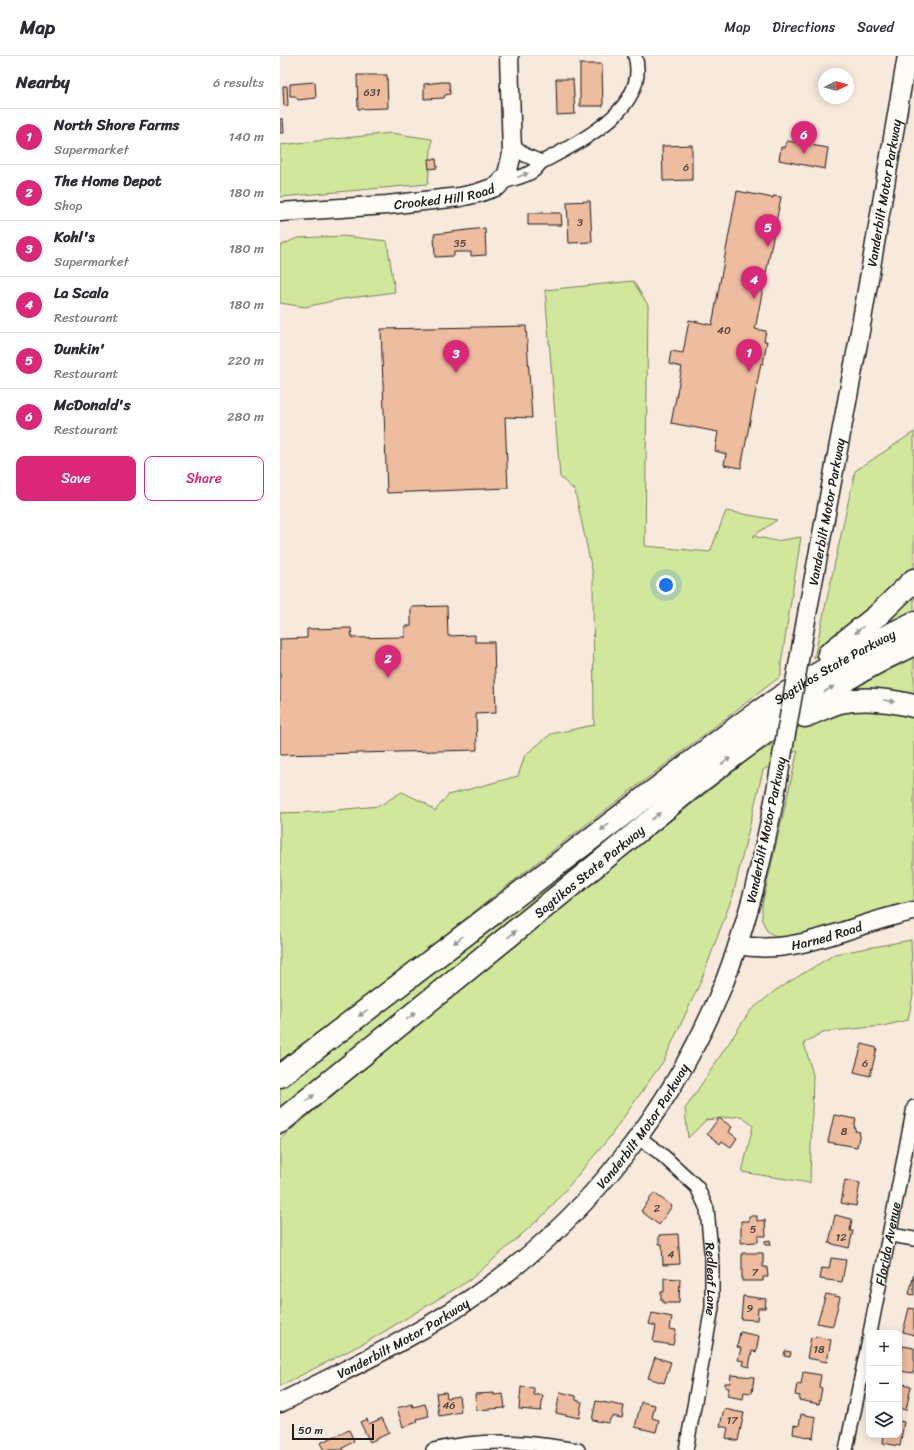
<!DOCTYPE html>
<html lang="en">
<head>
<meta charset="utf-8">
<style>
  :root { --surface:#fff; --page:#f7f7f7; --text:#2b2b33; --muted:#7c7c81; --line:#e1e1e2; --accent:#db2777 }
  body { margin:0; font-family:Sriracha,sans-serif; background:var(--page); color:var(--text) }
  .controls { position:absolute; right:12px; bottom:12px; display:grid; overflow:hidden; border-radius:8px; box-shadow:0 2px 10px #0003 }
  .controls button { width:36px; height:36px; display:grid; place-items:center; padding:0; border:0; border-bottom:1px solid var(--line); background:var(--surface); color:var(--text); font:20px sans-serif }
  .compass { position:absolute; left:538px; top:12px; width:36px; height:36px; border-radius:50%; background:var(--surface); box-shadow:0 2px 10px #0003; rotate:85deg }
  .scale { position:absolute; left:12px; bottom:10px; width:82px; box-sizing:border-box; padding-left:4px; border:2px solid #1c1c1c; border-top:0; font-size:11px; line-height:14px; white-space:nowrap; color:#1c1c1c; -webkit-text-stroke:3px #fdfcf7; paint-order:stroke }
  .you { position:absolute; left:386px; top:529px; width:14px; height:14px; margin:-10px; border:3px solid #fff; border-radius:50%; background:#1a73e8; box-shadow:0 0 0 6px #1a73e833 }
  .badge { display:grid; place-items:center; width:26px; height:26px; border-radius:50%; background:var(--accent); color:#fff; font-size:13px; font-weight:700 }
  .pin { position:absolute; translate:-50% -33px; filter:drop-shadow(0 1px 2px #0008) }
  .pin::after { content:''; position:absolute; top:21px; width:14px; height:12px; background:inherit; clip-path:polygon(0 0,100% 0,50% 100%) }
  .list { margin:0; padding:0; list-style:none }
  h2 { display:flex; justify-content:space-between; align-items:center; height:52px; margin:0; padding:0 16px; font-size:17px }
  h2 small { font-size:13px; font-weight:400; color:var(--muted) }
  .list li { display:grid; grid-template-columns:26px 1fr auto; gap:12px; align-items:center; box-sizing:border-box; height:56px; padding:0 16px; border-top:1px solid var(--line) }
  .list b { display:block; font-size:15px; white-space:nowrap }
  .list p { margin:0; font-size:13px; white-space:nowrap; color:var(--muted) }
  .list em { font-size:13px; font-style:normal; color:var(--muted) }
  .actions { display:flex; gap:8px; padding:12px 16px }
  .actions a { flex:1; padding:9px 0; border:1px solid var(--accent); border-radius:8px; text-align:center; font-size:14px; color:var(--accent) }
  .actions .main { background:var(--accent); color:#fff }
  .icon { flex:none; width:22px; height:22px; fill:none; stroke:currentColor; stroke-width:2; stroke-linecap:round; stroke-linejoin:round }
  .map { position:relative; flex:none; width:634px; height:1394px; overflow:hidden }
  header { display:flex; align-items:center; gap:24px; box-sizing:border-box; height:56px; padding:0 20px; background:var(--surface); border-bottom:1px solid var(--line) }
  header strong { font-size:19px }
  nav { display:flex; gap:22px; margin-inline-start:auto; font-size:14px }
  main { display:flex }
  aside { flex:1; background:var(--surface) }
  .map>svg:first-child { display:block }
</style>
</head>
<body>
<header>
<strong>Map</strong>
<nav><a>Map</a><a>Directions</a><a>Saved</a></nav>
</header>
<main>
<aside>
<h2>Nearby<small>6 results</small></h2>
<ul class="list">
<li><span class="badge">1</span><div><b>North Shore Farms</b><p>Supermarket</p></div><em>140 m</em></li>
<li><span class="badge">2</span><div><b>The Home Depot</b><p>Shop</p></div><em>180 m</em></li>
<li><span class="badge">3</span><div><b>Kohl's</b><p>Supermarket</p></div><em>180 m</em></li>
<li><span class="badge">4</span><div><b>La Scala</b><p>Restaurant</p></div><em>180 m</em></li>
<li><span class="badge">5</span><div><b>Dunkin'</b><p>Restaurant</p></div><em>220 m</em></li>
<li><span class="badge">6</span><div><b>McDonald's</b><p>Restaurant</p></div><em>280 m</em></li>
</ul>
<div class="actions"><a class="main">Save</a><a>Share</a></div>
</aside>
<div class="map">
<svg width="634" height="1394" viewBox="0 0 634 1394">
  <rect width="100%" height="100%" fill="#f8e9dd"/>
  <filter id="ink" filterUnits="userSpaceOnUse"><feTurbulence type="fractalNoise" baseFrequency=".025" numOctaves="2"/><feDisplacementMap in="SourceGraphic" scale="8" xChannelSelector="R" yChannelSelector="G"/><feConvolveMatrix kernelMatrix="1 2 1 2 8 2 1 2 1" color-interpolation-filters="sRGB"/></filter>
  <g filter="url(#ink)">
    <path fill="#d1e79c" stroke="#76825c" d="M111,77L152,83L148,128L0,141V89Z
      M63,180L107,185L115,236L62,243L25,251L0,247V190L17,182Z
      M353,225L368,249L365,490L430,496L446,455L497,464L473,480L496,485L521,481L501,608V620L273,794L0,1008V757L35,756L99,750L122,736L145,747L155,755L168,739L238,720L245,699L271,678L314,669L313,519L295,435L280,421L265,234Z
      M634,376V516L560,585L534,602L575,415Z
      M634,537V558L614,567L610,560Z
      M634,601V645L575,639L573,633Z
      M561,654H592L634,660V846L563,865L516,882L497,881L487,875L482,864V849L518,694L483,714L453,839L421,925L384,1004L329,1082L266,1157L190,1224L90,1284L0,1330V1083L272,857L472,701L529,665Z
      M342,768L349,774L0,1056V1030Z
      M631,884L633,939L628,964L603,970L543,976L524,987L533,1019L530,1127L462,1116L473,1070L461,1060L426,1064L408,1082L405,1053L470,955L496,934L555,898Z"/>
    <path fill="#eebc9f" stroke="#1c1c1c" d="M300,8H322L323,50H300Z
      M77,19H107L108,52L78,53Z
      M276,23H293L295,58L277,59Z
      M35,26L36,42L18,44L15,40H10V28Z
      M162,26H169L170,38L165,39L164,42L144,43V28Z
      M3,30H7L8,49L4,50Z
      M0,63H3L4,77H0Z
      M507,85L548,92L545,113L499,104L501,91L505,92Z
      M412,89V124L383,125L382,90Z
      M148,103H156L157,112L149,113Z
      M457,135L493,142V140L501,141L475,273L486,275L484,285H487L483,308L481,307L461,412L444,409L446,398L435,395L438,376L391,367L402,311L389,308L391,295L403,297L409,264L432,269Z
      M310,145L312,186L289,187L287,146Z
      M248,157H281L282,169H248Z
      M205,172L206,199L191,200V196H174V200L155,201L154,178Z
      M246,270L252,362L225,361L228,432L107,437L101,273Z
      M167,550L168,580L195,579V586H214L216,657L196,658L197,694L0,699V583L27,582V573L71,572L72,582L125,581V570H131V551Z
      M582,988L597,992L590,1020L574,1016Z
      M554,1059L576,1063L574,1072H576L575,1075L580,1076L577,1091L548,1086Z
      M439,1062L452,1071L449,1076L457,1082L451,1091L442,1085L440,1088L427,1078Z
      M565,1124L580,1127L576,1150L561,1147Z
      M374,1137L392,1150L379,1169L361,1155Z
      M555,1159L572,1163L570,1175H573L569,1192L549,1187Z
      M469,1160H477V1165L485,1164L486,1180H478V1186L461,1187V1165H469Z
      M398,1178L400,1208L383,1209L382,1188H379V1179Z
      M490,1184L491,1189H485V1185Z
      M462,1197H483V1211H487L488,1221H483V1225H462Z
      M551,1202L566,1204L562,1226L540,1223L542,1212L549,1213Z
      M634,1218V1239L629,1238Z
      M384,1222L400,1223L399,1247H383V1244H381V1236H384Z
      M546,1238L560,1241L553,1270L537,1267Z
      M463,1240L486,1243L485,1252H478L477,1264L461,1263Z
      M629,1252L634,1253V1279L623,1276Z
      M372,1257L392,1261L390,1273L396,1274L393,1289L373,1286L376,1270L369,1268Z
      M460,1276L479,1280L476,1296L472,1295L469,1311L463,1309L464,1305L458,1304L461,1292L457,1291Z
      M536,1280L551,1284L547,1306L527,1302L531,1281L535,1282Z
      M623,1290L634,1292V1317L619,1315V1306Z
      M505,1295L511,1296L510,1301L504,1300Z
      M375,1301L391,1306L384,1327L368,1322Z
      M523,1316L541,1319L539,1331L542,1332L539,1348L519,1344L520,1340L515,1339L517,1328L521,1329Z
      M451,1319L474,1321L472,1337L464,1336L463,1343L447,1340L449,1332L445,1331V1327H450Z
      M619,1327L631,1330L626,1354L619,1352Z
      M241,1331L254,1332V1339H263L261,1355L239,1353Z
      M166,1336L167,1342L179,1340L181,1356L159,1360L156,1337Z
      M280,1336L296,1340V1344L302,1346L299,1362L276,1357Z
      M214,1337V1339L223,1338L225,1352L196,1354L195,1338Z
      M316,1345L344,1350L342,1362L332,1360L328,1367L312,1364Z
      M361,1346L375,1349L372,1362L379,1364L376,1376L355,1371Z
      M132,1348L133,1351L145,1348L149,1360L137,1363L138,1366L123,1371L117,1352Z
      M444,1353L464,1357L458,1385L446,1382L448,1372L440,1370Z
      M521,1358L536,1361L533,1382L513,1378L514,1369L519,1370Z
      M102,1362L109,1377L90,1386L80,1366L87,1363L89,1368Z
      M619,1365L624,1366L620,1390L603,1387L604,1379H619Z
      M69,1374L74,1385L63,1392L64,1394H44L40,1387Z"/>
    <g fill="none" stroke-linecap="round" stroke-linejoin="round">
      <defs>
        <g id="minor">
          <path d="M232,88L245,99L261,106"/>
          <path d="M221,127C231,123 244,121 253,115C257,112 259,107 264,105C301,85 370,52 355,0"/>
          <path id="s1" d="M358,1081L380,1097L417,1131L427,1153L432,1205V1252L406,1394"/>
          <path d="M611,1179L634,1183"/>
          <path id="s2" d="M590,1277L634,1051"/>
          <path d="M153,1394C206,1382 245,1385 298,1394"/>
          <path d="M566,1394L589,1284"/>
        </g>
        <g id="secondary">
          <path id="s3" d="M0,156L107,149L180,141L198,137L218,130L227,118L232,98L229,0"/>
          <path id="s4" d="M528,553L578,287L627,0"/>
          <path id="s5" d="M458,889C519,901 575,866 634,855"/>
          <path id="s6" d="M0,1347C74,1310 149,1275 216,1225C311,1155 388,1055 436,946C465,880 481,810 495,740"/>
        </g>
        <g id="motorway">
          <path d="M549,598L598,559L634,524"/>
          <path d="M525,660C536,656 548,649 560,646C584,641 610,644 634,650"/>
          <path id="s7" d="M0,1020L460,669C515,629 573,596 634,567"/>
          <path id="s8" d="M0,1066L415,729C487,674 551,626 634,588"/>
        </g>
      </defs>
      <use href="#minor" stroke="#1c1c1c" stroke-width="16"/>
      <use href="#secondary" stroke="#1c1c1c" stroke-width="21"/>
      <use href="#motorway" stroke="#1c1c1c" stroke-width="25"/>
      <use href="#minor" stroke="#fdfcf7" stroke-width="13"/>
      <use href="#secondary" stroke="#fdfcf7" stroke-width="18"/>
      <use href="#motorway" stroke="#fdfcf7" stroke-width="22"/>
      <defs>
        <path id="secondary-bridge" d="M495,740L528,553"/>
      </defs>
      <use href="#secondary-bridge" stroke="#1c1c1c" stroke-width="21" stroke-linecap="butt"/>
      <use href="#secondary-bridge" stroke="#fdfcf7" stroke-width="18"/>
    </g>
    <defs><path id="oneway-solid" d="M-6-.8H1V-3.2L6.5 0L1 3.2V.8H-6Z"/></defs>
    <g fill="#989794">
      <use href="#oneway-solid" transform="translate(243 119) rotate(-21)"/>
      <use href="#oneway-solid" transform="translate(579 574) rotate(140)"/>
      <use href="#oneway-solid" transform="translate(549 633) rotate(-31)"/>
      <use href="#oneway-solid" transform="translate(609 645) rotate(9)"/>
      <use href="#oneway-solid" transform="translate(446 705) rotate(-38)"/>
      <use href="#oneway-solid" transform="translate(376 760) rotate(-39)"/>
      <use href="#oneway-solid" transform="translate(325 771) rotate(143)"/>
      <use href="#oneway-solid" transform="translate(232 878) rotate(-39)"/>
      <use href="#oneway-solid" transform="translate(178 884) rotate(143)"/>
      <use href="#oneway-solid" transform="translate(83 957) rotate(143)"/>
      <use href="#oneway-solid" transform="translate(131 960) rotate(-39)"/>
      <use href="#oneway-solid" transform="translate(30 1042) rotate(-39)"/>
    </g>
  </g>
  <g text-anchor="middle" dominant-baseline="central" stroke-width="3" stroke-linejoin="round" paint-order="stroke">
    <g font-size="11" fill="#50443d">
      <text x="92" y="36">631</text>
      <text x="406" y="111">6</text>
      <text x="300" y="166">3</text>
      <text x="180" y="187">35</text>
      <text x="444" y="274">40</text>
      <text x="585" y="1007">6</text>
      <text x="564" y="1075">8</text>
      <text x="377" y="1152">2</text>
      <text x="473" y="1173">5</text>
      <text x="561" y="1181">12</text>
      <text x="391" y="1198">4</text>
      <text x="475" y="1216">7</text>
      <text x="470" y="1252">9</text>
      <text x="539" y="1293">18</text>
      <text x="169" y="1349">46</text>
      <text x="452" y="1364">17</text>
    </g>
    <g font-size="13" fill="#1c1c1c" stroke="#fdfcf7">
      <text stroke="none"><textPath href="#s4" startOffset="423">Vanderbilt Motor Parkway</textPath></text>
      <text stroke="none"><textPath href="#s3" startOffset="165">Crooked Hill Road</textPath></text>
      <text stroke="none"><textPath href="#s4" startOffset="99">Vanderbilt Motor Parkway</textPath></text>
      <text stroke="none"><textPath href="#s7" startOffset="690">Sagtikos State Parkway</textPath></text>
      <text transform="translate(486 774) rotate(-78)">Vanderbilt Motor Parkway</text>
      <text stroke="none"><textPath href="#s8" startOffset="398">Sagtikos State Parkway</textPath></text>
      <text stroke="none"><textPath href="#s5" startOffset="90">Harned Road</textPath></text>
      <text stroke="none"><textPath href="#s6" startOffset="463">Vanderbilt Motor Parkway</textPath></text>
      <text stroke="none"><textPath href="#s2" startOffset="91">Florida Avenue</textPath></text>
      <text stroke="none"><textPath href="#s1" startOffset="172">Redleaf Lane</textPath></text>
      <text stroke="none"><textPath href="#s6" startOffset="139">Vanderbilt Motor Parkway</textPath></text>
    </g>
  </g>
</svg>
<div class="controls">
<button>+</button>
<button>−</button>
<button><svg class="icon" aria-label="layers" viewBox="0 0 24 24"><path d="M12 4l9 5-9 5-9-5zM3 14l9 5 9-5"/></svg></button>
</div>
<svg class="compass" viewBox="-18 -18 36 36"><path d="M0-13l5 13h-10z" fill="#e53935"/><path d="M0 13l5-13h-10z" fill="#7c7c81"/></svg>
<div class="scale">50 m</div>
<div class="you"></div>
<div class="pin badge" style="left:469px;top:316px">1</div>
<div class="pin badge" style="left:108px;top:622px">2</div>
<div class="pin badge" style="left:176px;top:317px">3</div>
<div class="pin badge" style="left:474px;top:243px">4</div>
<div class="pin badge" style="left:488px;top:191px">5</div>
<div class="pin badge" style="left:524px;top:98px">6</div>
</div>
</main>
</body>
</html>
